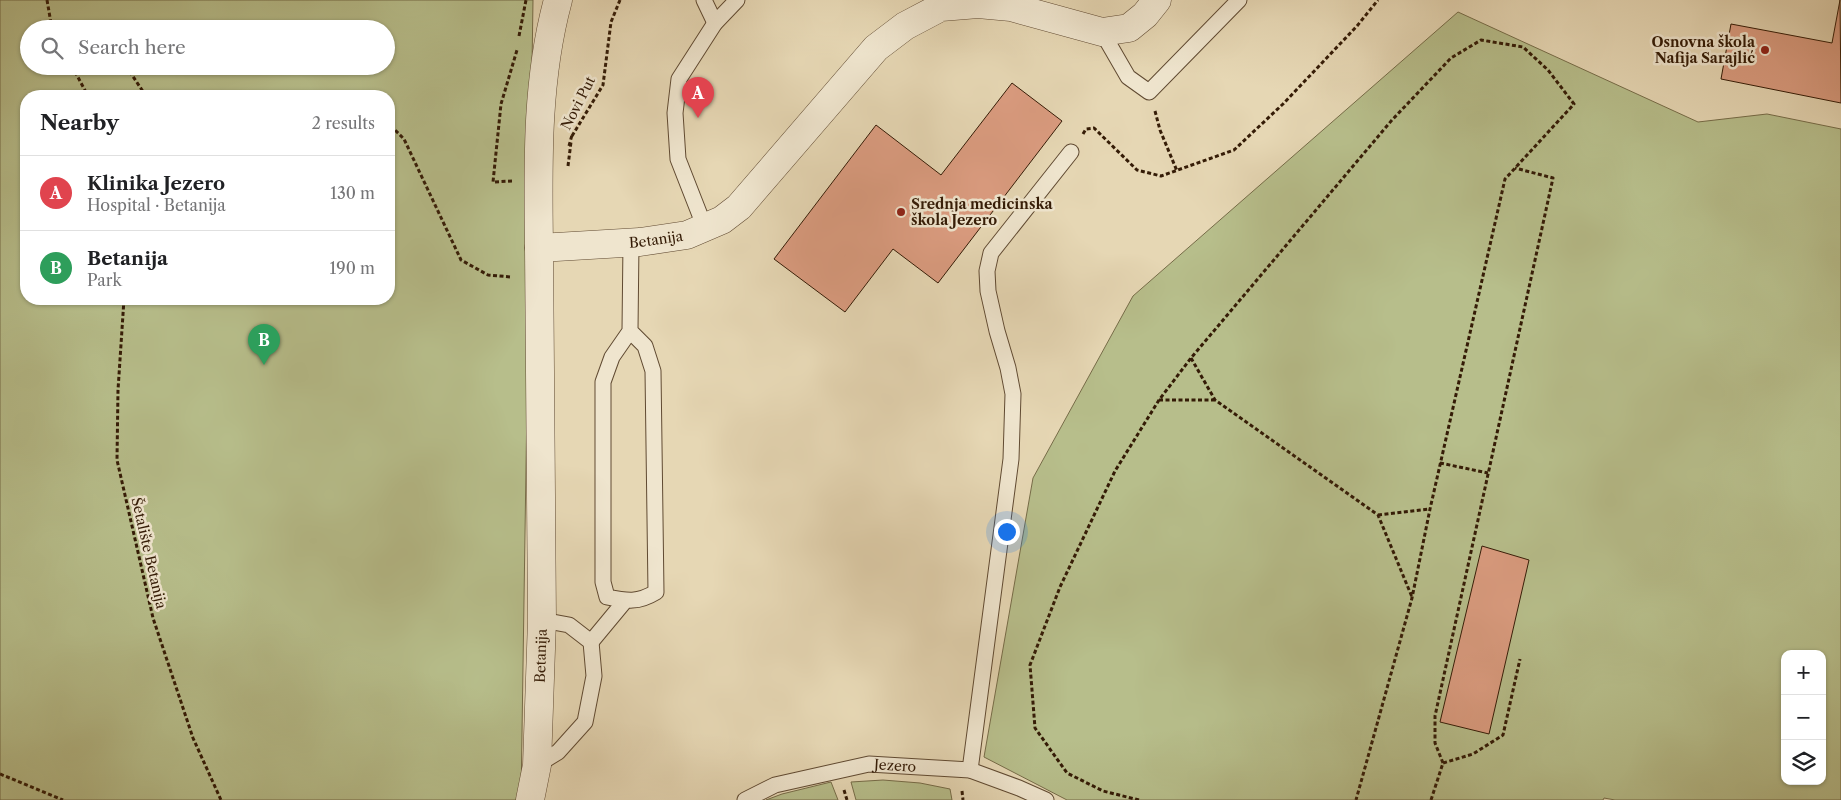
<!DOCTYPE html>
<html lang="en">
<head>
<meta charset="utf-8">
<style>
  :root { --surface:#fff; --page:#f6f6f6; --text:#202124; --muted:#757577; --line:#e0e0e0; --accent:#db2777 }
  body { margin:0; font-family:"Libre Caslon Text",serif; background:var(--page); color:var(--text) }
  .controls { position:absolute; right:15px; bottom:15px; display:grid; overflow:hidden; border-radius:10px; box-shadow:0 1px 4px #0004 }
  .controls button { width:45px; height:45px; display:grid; place-items:center; padding:0; border:0; border-bottom:1px solid var(--line); background:var(--surface); color:var(--text); font:25px sans-serif }
  .you { position:absolute; left:1006px; top:531px; width:18px; height:18px; margin:-12px; border:4px solid #fff; border-radius:50%; background:#1a73e8; box-shadow:0 0 0 8px #1a73e833 }
  .badge { display:grid; place-items:center; width:32px; height:32px; border-radius:50%; background:var(--accent); color:#fff; font-size:16px; font-weight:700 }
  .pin { position:absolute; translate:-50% -41px; filter:drop-shadow(0 1px 2px #0008) }
  .pin::after { content:''; position:absolute; top:26px; width:18px; height:15px; background:inherit; clip-path:polygon(0 0,100% 0,50% 100%) }
  .list { margin:0; padding:0; list-style:none }
  h2 { display:flex; justify-content:space-between; align-items:center; height:65px; margin:0; padding:0 20px; font-size:21px }
  h2 small { font-size:16px; font-weight:400; color:var(--muted) }
  .list li { display:grid; grid-template-columns:32px 1fr auto; gap:15px; align-items:center; box-sizing:border-box; height:75px; padding:0 20px; border-top:1px solid var(--line) }
  .list b { display:block; font-size:19px; white-space:nowrap }
  .list p { margin:0; font-size:16px; white-space:nowrap; color:var(--muted) }
  .list em { font-size:16px; font-style:normal; color:var(--muted) }
  .icon { flex:none; width:28px; height:28px; fill:none; stroke:currentColor; stroke-width:2; stroke-linecap:round; stroke-linejoin:round }
  .map { position:relative; flex:none; width:1841px; height:800px; overflow:hidden }
  .search { position:absolute; background:var(--surface); box-shadow:0 1px 4px #0004; left:20px; top:20px; width:375px; height:55px; display:flex; align-items:center; gap:12px; box-sizing:border-box; padding:0 18px; border-radius:28px; color:var(--muted); font-size:19px }
  .panel { position:absolute; background:var(--surface); box-shadow:0 1px 4px #0004; left:20px; top:90px; width:375px; height:215px; border-radius:20px }
  .map>svg:first-child { display:block }
</style>
</head>
<body>
<div class="map">
<svg width="1841" height="800" viewBox="0 0 1841 800">
  <rect width="100%" height="100%" fill="#e6d7b4"/>
  <filter id="stains"><feTurbulence type="fractalNoise" baseFrequency=".004" numOctaves="4"/><feColorMatrix values="0 0 0 0 .2 0 0 0 0 .09 0 0 0 0 .02 0 0 0 .5 -.17"/></filter>
  <radialGradient id="worn" r=".72"><stop offset=".6" stop-color="#630" stop-opacity="0"/><stop offset="1" stop-color="#630" stop-opacity=".3"/></radialGradient>
  <path fill="#b7be8b" stroke="#766c48" fill-rule="evenodd" d="M0,0H533L521,800H0ZM29,29H386V66H29ZM26,96H389V299H26Z
    M1458,12L1698,122L1767,114L1841,129V800H1615L1604,798L1603,800H1067L984,757L1033,478L1133,296ZM1785,654H1822V781H1785Z
    M883,780L920,783L950,789L952,800H856L851,782Z
    M831,782L838,800H766L782,794Z"/>
  <path fill="#db9c80" stroke="#341b06" d="M1840,0L1841,103L1721,79L1731,24L1832,43Z
    M1012,83L1062,121L938,283L893,249L845,312L774,259L876,125L941,175Z
    M1482,546L1529,560L1489,734L1440,722Z"/>
  <g fill="none" stroke-linecap="round" stroke-linejoin="round">
    <defs>
      <g id="lane">
        <path d="M704,0L715,23"/>
        <path d="M1102,32L1128,77L1149,92L1239,0"/>
        <path d="M705,228L678,159L675,113L679,79L715,23L737,0"/>
        <path d="M630,331L645,346L653,371L656,592C638,603 627,601 607,597L603,582V382L612,357L630,331L631,242"/>
        <path d="M591,642L625,601"/>
        <path d="M537,765L558,752L585,722L594,676L591,642L569,625L542,620"/>
        <path d="M970,770L1011,459L1013,394L1008,368L997,331L988,291L987,271L991,253L1071,152"/>
        <path id="s1" d="M745,800L775,785L869,764L970,770L1019,788L1046,800"/>
      </g>
      <g id="street">
        <path d="M539,248C538,165 536,81 558,0"/>
        <path id="s2" d="M530,800L537,765L542,620L539,248L640,242L687,235L722,220L739,207L876,48L905,26L941,7L978,4L1011,7L1102,32L1129,28L1145,15L1157,0"/>
      </g>
    </defs>
    <use href="#lane" stroke="#604a32" stroke-width="17"/>
    <use href="#street" stroke="#604a32" stroke-width="29"/>
    <path stroke="#341b06" stroke-width="3" stroke-dasharray="4 2.5" stroke-linecap="butt" d="M47,0L52,29
      M519,36L526,0
      M72,66L88,96
      M126,66L146,96
      M1155,111L1160,130L1177,171
      M389,129L395,130L404,139L461,260L488,275L511,277
      M1083,134L1086,129L1094,128L1137,170L1161,176L1234,150L1283,104L1357,26L1378,0
      M572,136L603,85L611,22L620,0
      M569,146L572,135
      M568,166L571,142
      M512,181L493,182L501,104L517,50
      M124,299L118,390L117,460L153,618L193,738L221,800
      M1191,358L1215,400L1378,515L1412,597
      M1159,400H1214
      M1440,463L1488,473
      M1378,515L1430,509
      M1443,763L1435,743V716L1553,178L1515,168
      M0,774L63,800
      M844,790L847,800
      M962,791L963,800
      M1139,800L1103,791L1067,773L1035,728L1030,665L1060,587L1115,471L1159,400L1191,358L1392,120L1451,58L1481,40L1523,47L1548,70L1574,104L1505,179L1430,509L1412,598L1356,800
      M1431,800L1443,763L1473,754L1503,735L1520,659"/>
    <use href="#lane" stroke="#efe5ce" stroke-width="15"/>
    <use href="#street" stroke="#efe5ce" stroke-width="28"/>
  </g>
  <g fill="#8f2418" stroke="#efe5ce" stroke-width="2">
    <circle cx="1765" cy="50" r="5"/>
    <circle cx="901" cy="212" r="5"/>
  </g>
  <g text-anchor="middle" dominant-baseline="central" stroke-width="5" stroke-linejoin="round" paint-order="stroke">
    <g font-size="14" font-weight="bold" fill="#341b06" stroke="#efe5ce" text-anchor="end">
      <text x="1755" y="42">Osnovna škola<tspan x="1755" dy="16">Nafija Sarajlić</tspan></text>
      <text x="911" y="204" text-anchor="start">Srednja medicinska<tspan x="911" dy="16">škola Jezero</tspan></text>
    </g>
    <g font-size="14" fill="#341b06" stroke="#efe5ce">
      <text transform="translate(578 103) rotate(-63)">Novi Put</text>
      <text stroke="none"><textPath href="#s2" startOffset="670">Betanija</textPath></text>
      <text transform="translate(149 553) rotate(77)">Šetalište Betanija</text>
      <text stroke="none"><textPath href="#s2" startOffset="145">Betanija</textPath></text>
      <text stroke="none"><textPath href="#s1" startOffset="156">Jezero</textPath></text>
    </g>
  </g>
  <rect width="100%" height="100%" filter="url(#stains)"/>
  <rect width="100%" height="100%" fill="url(#worn)"/>
</svg>
<div class="controls">
<button>+</button>
<button>−</button>
<button><svg class="icon" aria-label="layers" viewBox="0 0 24 24"><path d="M12 4l9 5-9 5-9-5zM3 14l9 5 9-5"/></svg></button>
</div>
<div class="you"></div>
<div class="pin badge" style="left:698px;top:118px;background:#e0444e">A</div>
<div class="pin badge" style="left:264px;top:365px;background:#2e9e5b">B</div>
<div class="search"><svg class="icon" aria-label="search" viewBox="0 0 24 24"><circle cx="10" cy="10" r="6"/><path d="M15 15l6 6"/></svg>Search here</div>
<section class="panel">
<h2>Nearby<small>2 results</small></h2>
<ul class="list">
<li><span class="badge" style="background:#e0444e">A</span><div><b>Klinika Jezero</b><p>Hospital · Betanija</p></div><em>130 m</em></li>
<li><span class="badge" style="background:#2e9e5b">B</span><div><b>Betanija</b><p>Park</p></div><em>190 m</em></li>
</ul>
</section>
</div>
</body>
</html>
